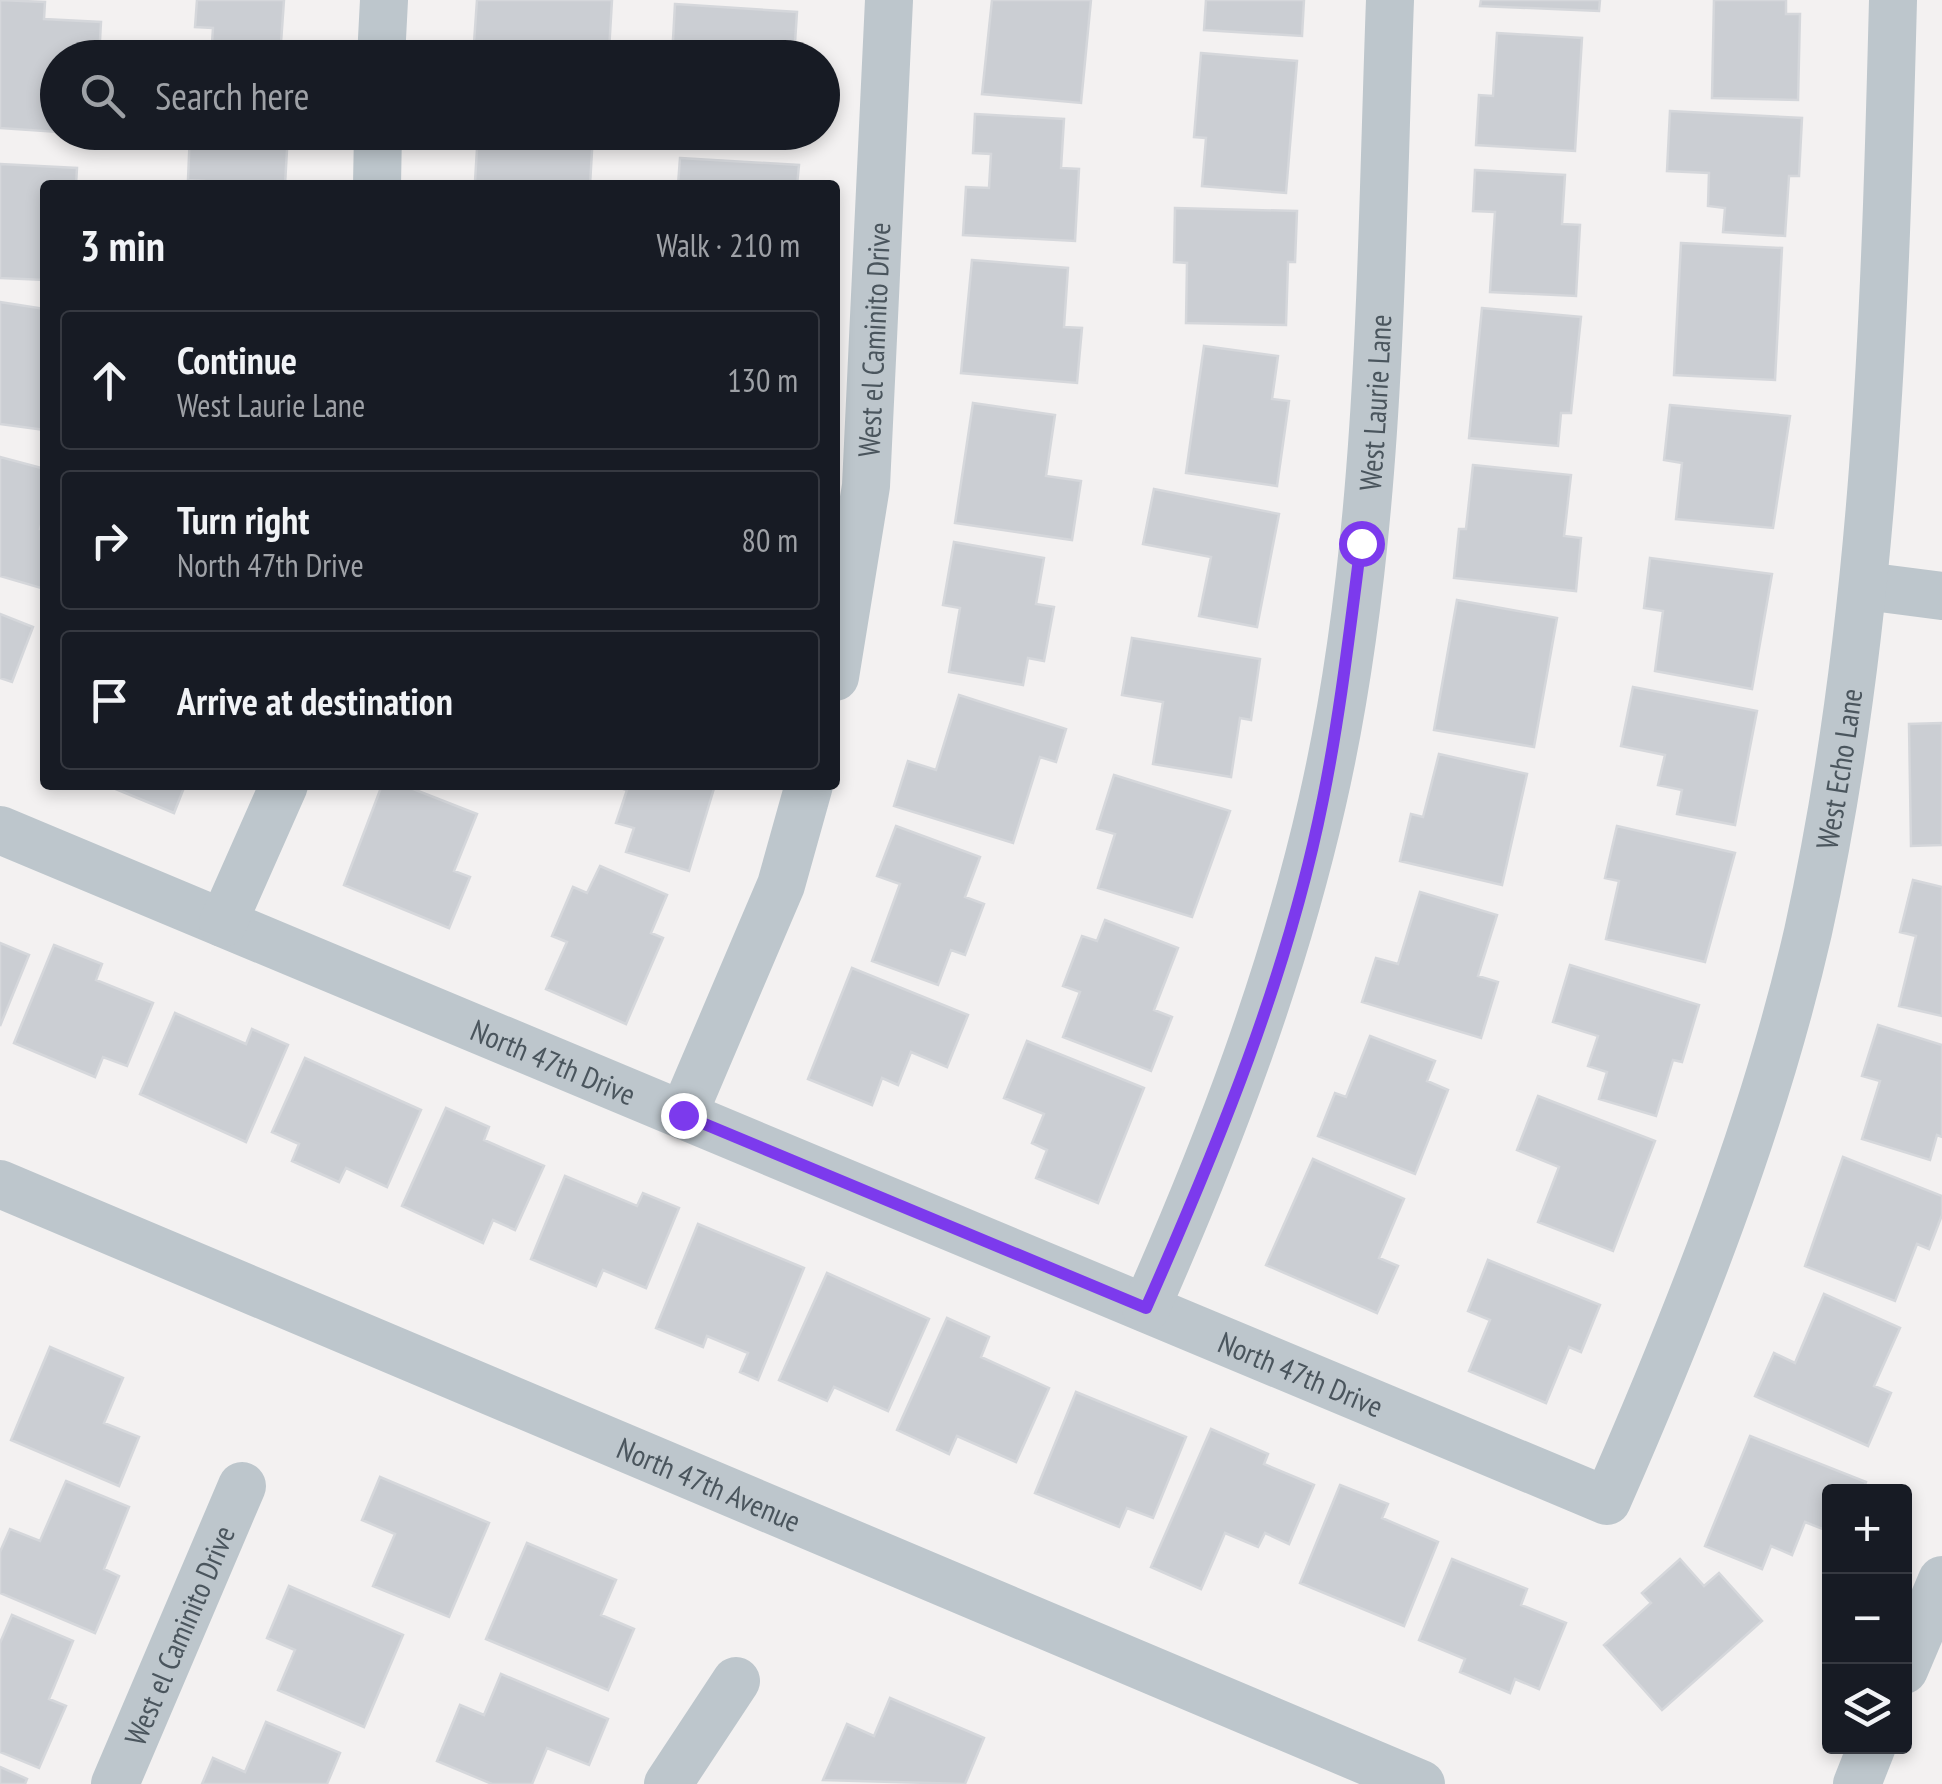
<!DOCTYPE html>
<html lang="en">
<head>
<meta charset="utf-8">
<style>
  :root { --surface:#171b24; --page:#20242c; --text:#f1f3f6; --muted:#9ea1a6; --line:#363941 }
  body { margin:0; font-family:"PT Sans Narrow",sans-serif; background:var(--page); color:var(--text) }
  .controls { position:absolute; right:30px; bottom:30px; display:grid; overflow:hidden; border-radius:10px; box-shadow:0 5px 15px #0003 }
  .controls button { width:90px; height:90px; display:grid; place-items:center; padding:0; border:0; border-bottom:2px solid var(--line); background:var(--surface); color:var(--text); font:50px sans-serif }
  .stop { position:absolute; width:30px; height:30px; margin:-22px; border:8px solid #7c3aed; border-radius:50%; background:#fff }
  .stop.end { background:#7c3aed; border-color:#fff; box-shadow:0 2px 10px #0008 }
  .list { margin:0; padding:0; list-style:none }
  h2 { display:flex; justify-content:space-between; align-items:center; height:130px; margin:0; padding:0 40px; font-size:42px }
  h2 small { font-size:32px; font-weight:400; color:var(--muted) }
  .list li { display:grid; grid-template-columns:65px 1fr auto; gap:30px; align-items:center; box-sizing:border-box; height:140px; margin:0 20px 20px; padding:0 20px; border:2px solid var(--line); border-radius:10px }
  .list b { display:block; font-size:38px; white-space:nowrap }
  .list p { margin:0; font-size:32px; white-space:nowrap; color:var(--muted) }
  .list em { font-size:32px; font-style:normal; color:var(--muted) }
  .icon { flex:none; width:55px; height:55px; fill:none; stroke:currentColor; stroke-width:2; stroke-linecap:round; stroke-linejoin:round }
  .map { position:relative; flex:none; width:1942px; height:1784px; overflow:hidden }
  .search { position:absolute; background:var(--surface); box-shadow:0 5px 15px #0003; left:40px; top:40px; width:800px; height:110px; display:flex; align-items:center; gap:25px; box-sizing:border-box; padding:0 35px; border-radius:55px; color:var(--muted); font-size:38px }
  .panel { position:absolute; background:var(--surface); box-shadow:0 5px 15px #0003; left:40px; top:180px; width:800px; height:610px; border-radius:10px }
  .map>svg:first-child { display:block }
</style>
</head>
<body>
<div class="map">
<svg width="1942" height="1784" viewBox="0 0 1942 1784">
  <rect width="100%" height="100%" fill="#f3f1f1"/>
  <path fill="#cbced3" stroke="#d5d7db" stroke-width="2.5" d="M0,0L45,2L44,19L101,22L99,58H58V132L0,128Z
    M197,0H284L281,43L301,45L300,58H211L213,28L195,27Z
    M477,0H612L609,51L474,43Z
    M992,0H1091L1081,103L982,94Z
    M1206,0H1304L1302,36L1204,30Z
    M1481,0H1600L1599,11L1480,6Z
    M1714,0H1786V14H1800L1798,100L1712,98Z
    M675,4L797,12L794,58H672Z
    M1497,33L1582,38L1575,151L1476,145L1479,95L1493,96Z
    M1201,53L1297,61L1286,193L1202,186L1206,138L1194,137Z
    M1670,111L1802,118L1799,176H1789L1785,236L1723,232L1725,208L1708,206L1709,173L1667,171Z
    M975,114L1064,119L1061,168L1079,169L1075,241L963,235L966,187L989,188L991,154L973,153Z
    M190,132H288L285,185H204V181L188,180Z
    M478,132L593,134L590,185L475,182Z
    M680,158L799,165L797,185H678Z
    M0,164L77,168L76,185H45V280L0,278Z
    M1475,170L1565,175L1562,224L1580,225L1576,296L1490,292L1495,212L1473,211Z
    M1175,208L1297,211L1295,262H1288L1286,325L1186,323L1187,263L1174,262Z
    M1681,243L1782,248L1775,380L1674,375Z
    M972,260L1068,268L1064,327L1082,328L1077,383L961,373Z
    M0,302L45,309V430L0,424Z
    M1482,308L1581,317L1571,413H1561L1558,446L1469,438Z
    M1204,346L1278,356L1272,399L1289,401L1277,486L1186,473Z
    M973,403L1055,415L1046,476L1081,481L1072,540L955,523Z
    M1670,405L1790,416L1773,528L1676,519L1682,463L1664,460Z
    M0,457L45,469V511L40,529L45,531V572L41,588L0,576Z
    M1473,465L1571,475L1564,536L1581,538L1576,591L1454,578L1459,529H1466Z
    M1154,489L1279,514L1257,627L1199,616L1211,557L1143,544Z
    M954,542L1044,558L1036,604L1054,607L1044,661L1028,658L1023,685L949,672L960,608L943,605Z
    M1650,558L1772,574L1752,689L1655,671L1663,611L1644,608Z
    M1457,600L1557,618L1534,747L1434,730Z
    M0,614L33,627L12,682L0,678Z
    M1132,638L1260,659L1251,720L1240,718L1231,777L1153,764L1163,702L1122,695Z
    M1633,687L1757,711L1735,825L1677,814L1682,790L1658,785L1665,755L1621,746Z
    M959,695L1066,729L1056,762L1040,757L1013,843L894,806L908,761L936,770Z
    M1942,723V845L1911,846L1909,724Z
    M1439,754L1527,774L1502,885L1400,861L1411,814L1423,817Z
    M1114,775L1230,811L1192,917L1098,888L1115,834L1097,829Z
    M106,785H185L174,813Z
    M382,785H403L477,814L454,871L470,877L449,928L344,885Z
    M610,785H715L689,871L626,852L634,828L616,823L627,790Z
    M896,826L980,857L965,897L984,904L965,955L951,950L938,985L872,961L900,884L877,876Z
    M1617,826L1735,853L1705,962L1606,939L1619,881L1605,878Z
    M600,866L667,895L651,933L663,938L626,1024L546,989L567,942L552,936L573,887L587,893Z
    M1913,880L1942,887V1016L1899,1006L1916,936L1900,932Z
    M1420,892L1497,915L1478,976L1498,982L1481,1038L1362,1002L1376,958L1398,964Z
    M1105,920L1178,948L1154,1010L1172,1017L1151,1071L1063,1037L1080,992L1063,986L1082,936L1097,941Z
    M0,943L29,955L0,1026Z
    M54,945L102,964L96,980L153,1003L127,1066L103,1057L95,1077L14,1043Z
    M1570,965L1699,1005L1682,1062L1673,1060L1656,1116L1599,1099L1607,1072L1588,1066L1598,1036L1553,1022Z
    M852,968L968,1015L947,1067L911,1052L898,1085L882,1078L872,1105L808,1079Z
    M175,1013L246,1044L252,1029L288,1045L246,1142L140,1094Z
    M1878,1025L1942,1045V1137L1937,1135L1930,1160L1862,1139L1880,1081L1862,1076Z
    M1370,1036L1435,1061L1427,1081L1448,1090L1415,1174L1318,1136L1335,1093L1346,1097Z
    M1027,1041L1144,1088L1098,1203L1036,1178L1047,1150L1032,1143L1044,1114L1004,1098Z
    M305,1058L421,1110L387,1187L346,1168L339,1182L292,1161L299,1144L272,1132Z
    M1538,1096L1655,1141L1613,1251L1538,1222L1559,1167L1517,1150Z
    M446,1108L489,1127L484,1140L544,1166L515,1230L493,1220L483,1243L402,1206Z
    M1843,1157L1942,1196V1215L1929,1249L1917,1244L1895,1301L1805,1266Z
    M1313,1159L1404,1199L1379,1258L1398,1266L1377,1313L1266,1265Z
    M565,1176L637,1206L643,1193L679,1208L646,1288L603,1270L596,1286L531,1259Z
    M698,1224L804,1268L758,1380L740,1372L748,1353L707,1336L703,1347L656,1328Z
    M1488,1260L1600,1305L1581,1352L1569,1347L1546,1403L1469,1371L1490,1320L1468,1311Z
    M827,1273L929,1319L888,1411L834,1387L827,1401L779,1380Z
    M1824,1294L1900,1328L1874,1386L1891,1393L1868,1446L1755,1396L1774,1353L1795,1363Z
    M947,1318L989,1337L981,1357L1049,1388L1016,1462L957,1436L949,1454L897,1430Z
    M50,1347L123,1378L104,1423L139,1437L119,1486L11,1440Z
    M1076,1392L1186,1437L1153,1518L1127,1508L1119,1527L1035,1493Z
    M1211,1429L1268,1454L1264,1464L1314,1485L1289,1544L1265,1533L1258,1547L1225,1533L1201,1589L1151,1567Z
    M1750,1436L1866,1482L1862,1492H1830V1532L1805,1522L1792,1555L1771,1546L1762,1569L1705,1546Z
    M380,1477L489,1523L449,1617L373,1586L395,1534L362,1520Z
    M66,1481L129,1507L104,1569L119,1576L95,1633L0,1593V1552L10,1529L40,1541Z
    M1340,1485L1388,1504L1382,1518L1438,1542L1404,1626L1300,1583Z
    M527,1543L616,1580L601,1615L634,1629L608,1690L486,1639Z
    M1452,1559L1527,1589L1521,1605L1566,1623L1539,1689L1515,1679L1510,1693L1460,1672L1465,1659L1419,1640Z
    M1680,1559L1704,1586L1719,1573L1762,1621L1662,1710L1604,1645L1651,1603L1642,1593Z
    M289,1586L403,1635L364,1727L278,1690L295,1650L267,1638Z
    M12,1615L73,1641L49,1699L66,1706L39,1768L0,1752V1643Z
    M501,1674L608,1719L589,1765L547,1748L532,1784H492L437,1761L460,1705L484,1715Z
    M890,1698L984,1738L965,1784L823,1780L847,1724L874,1736Z
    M266,1722L340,1753L327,1784H202L213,1758L245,1772Z
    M0,1767L27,1779L25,1784H0Z"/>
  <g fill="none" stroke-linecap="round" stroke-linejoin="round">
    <g stroke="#bdc6cc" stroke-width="48">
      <path d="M381,58L384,0"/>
      <path d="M377,185L378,132"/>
      <path d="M1865,586L1942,596"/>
      <path id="s1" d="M835,677L866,486L889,0"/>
      <path id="s2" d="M0,830L1607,1501C1687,1318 1763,1128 1808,932C1876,625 1885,313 1893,0"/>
      <path d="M223,923L284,785"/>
      <path d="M683,1115L781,885L809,785"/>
      <path id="s3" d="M0,1184L1421,1784"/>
      <path id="s4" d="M1146,1308C1218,1145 1282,978 1322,803C1382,542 1380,267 1390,0"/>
      <path d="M1904,1670L1942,1580"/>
      <path id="s5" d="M115,1784L242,1486"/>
      <path d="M668,1784L736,1681"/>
      <path d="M1857,1784L1872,1746"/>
    </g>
  </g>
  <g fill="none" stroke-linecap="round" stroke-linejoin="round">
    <path stroke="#7c3aed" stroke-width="12" d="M683,1115L1146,1308C1218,1145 1288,975 1323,799C1340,715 1350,628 1361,543"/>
  </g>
  <g text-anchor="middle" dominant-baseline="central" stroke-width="9" stroke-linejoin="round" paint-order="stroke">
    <g font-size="30" fill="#4a555d" stroke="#fff">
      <text stroke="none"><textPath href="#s1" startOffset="340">West el Caminito Drive</textPath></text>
      <text stroke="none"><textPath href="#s4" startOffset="940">West Laurie Lane</textPath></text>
      <text stroke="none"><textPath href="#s2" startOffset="2512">West Echo Lane</textPath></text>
      <text stroke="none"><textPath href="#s2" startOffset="600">North 47th Drive</textPath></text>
      <text stroke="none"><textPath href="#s2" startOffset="1410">North 47th Drive</textPath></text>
      <text stroke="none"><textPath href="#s3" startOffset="770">North 47th Avenue</textPath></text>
      <text stroke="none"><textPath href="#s5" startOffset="162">West el Caminito Drive</textPath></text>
    </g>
  </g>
</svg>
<div class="controls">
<button>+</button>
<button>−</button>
<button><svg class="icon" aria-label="layers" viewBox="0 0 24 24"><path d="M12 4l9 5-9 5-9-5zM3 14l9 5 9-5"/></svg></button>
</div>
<div class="stop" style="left:1361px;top:543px"></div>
<div class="stop end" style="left:683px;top:1115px"></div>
<div class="search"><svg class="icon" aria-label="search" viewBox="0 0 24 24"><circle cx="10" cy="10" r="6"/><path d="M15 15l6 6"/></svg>Search here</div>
<section class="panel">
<h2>3 min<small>Walk · 210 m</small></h2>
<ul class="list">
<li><svg class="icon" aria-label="ahead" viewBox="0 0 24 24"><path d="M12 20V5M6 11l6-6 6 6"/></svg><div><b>Continue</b><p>West Laurie Lane</p></div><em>130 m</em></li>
<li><svg class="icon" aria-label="right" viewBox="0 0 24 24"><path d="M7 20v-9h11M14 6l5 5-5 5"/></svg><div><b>Turn right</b><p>North 47th Drive</p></div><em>80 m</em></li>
<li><svg class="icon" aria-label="arrive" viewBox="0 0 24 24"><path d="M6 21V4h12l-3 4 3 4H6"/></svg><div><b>Arrive at destination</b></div></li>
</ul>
</section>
</div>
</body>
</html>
